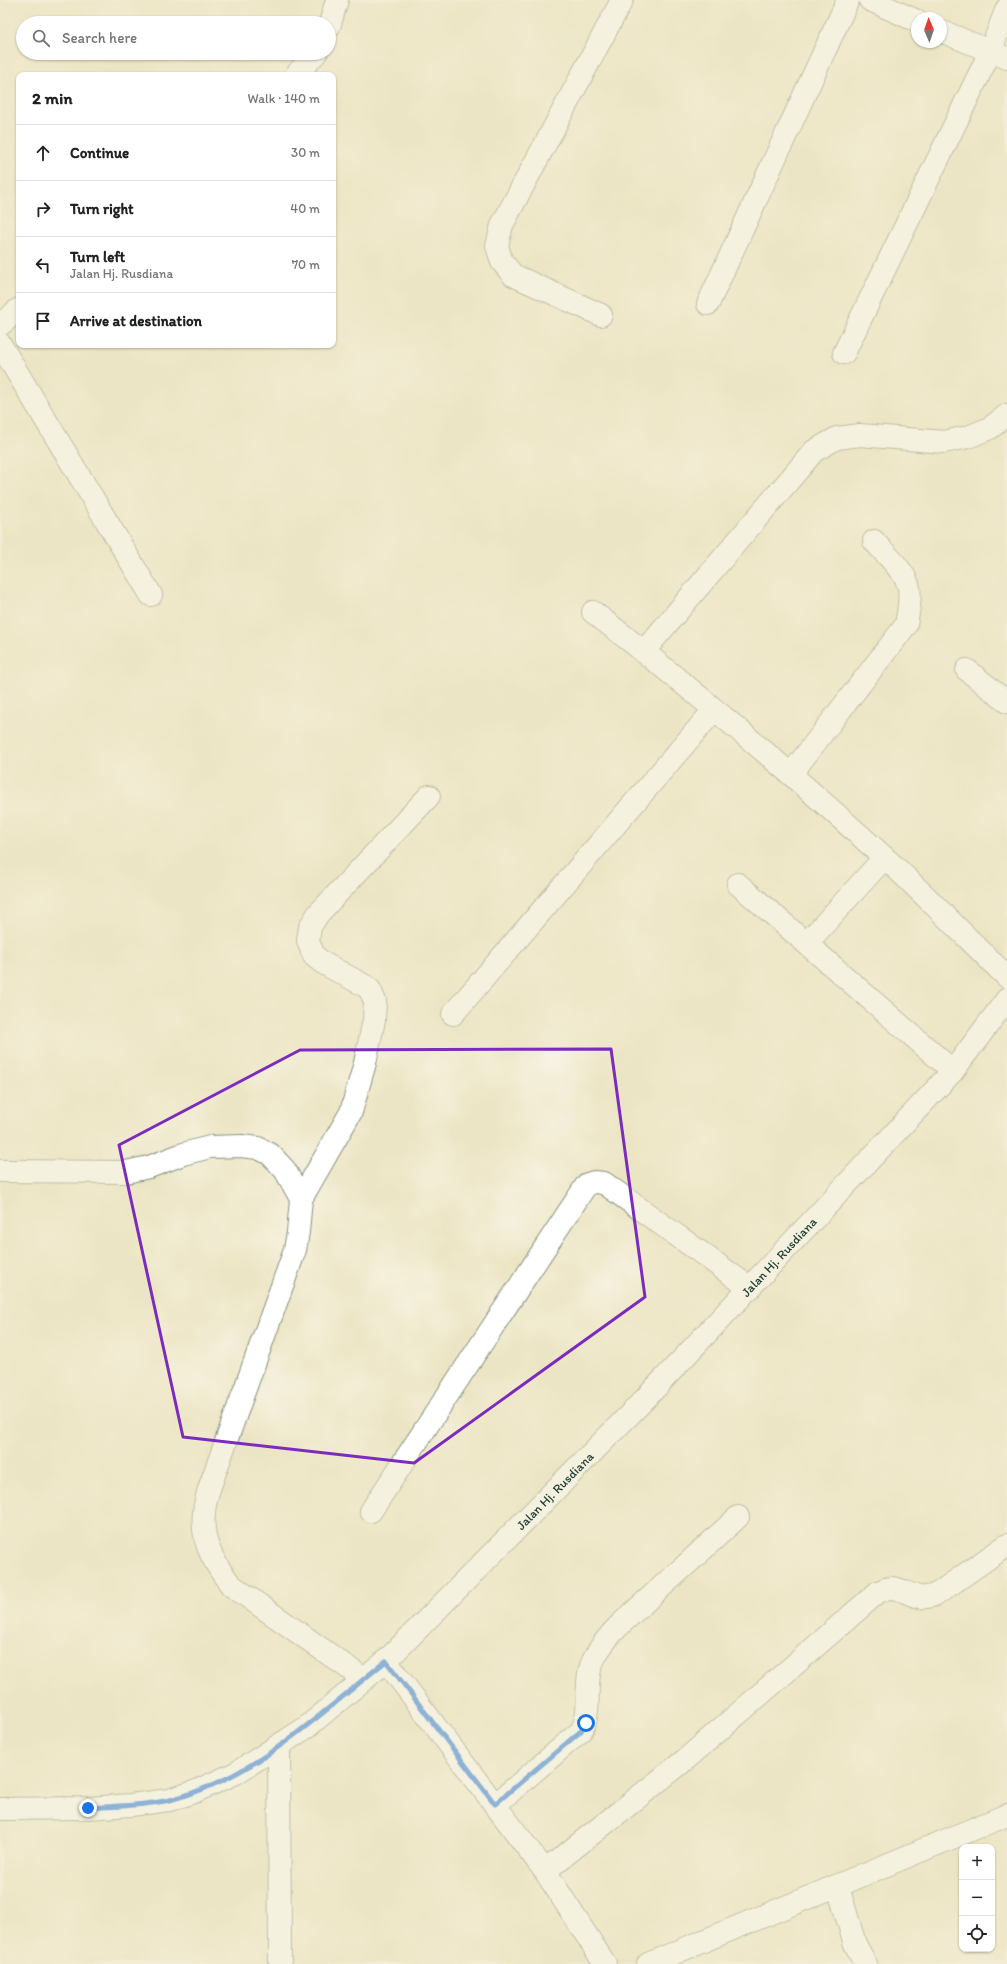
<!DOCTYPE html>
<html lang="en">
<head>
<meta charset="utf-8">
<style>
  :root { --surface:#fff; --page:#f2f2f2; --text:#202124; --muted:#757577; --line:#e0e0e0 }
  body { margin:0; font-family:Itim,sans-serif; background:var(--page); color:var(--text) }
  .controls { position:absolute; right:12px; bottom:12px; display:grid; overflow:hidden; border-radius:8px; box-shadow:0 1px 3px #0004 }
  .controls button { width:36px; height:36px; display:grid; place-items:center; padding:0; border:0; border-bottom:1px solid var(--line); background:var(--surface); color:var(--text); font:20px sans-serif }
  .compass { position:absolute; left:911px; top:12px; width:36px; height:36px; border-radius:50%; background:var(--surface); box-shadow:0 1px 3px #0004; rotate:358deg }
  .stop { position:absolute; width:12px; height:12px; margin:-9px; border:3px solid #1a73e8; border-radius:50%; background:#fff }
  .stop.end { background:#1a73e8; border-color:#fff; box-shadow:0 1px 4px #0008 }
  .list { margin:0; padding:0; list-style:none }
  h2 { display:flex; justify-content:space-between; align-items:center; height:52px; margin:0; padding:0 16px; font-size:17px }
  h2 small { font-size:13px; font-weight:400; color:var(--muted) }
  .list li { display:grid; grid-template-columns:26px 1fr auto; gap:12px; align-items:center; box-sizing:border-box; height:56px; padding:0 16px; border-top:1px solid var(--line) }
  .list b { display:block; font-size:15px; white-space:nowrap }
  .list p { margin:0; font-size:13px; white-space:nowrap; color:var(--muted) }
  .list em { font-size:13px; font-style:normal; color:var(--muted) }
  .icon { flex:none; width:22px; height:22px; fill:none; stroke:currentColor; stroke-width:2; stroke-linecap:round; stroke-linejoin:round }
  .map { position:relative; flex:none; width:1007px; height:1964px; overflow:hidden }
  .search { position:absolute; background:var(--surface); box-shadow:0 1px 3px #0004; left:16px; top:16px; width:320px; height:44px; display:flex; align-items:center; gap:10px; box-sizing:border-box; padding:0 14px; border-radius:22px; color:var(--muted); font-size:15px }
  .panel { position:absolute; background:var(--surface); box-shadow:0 1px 3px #0004; left:16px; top:72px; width:320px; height:276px; border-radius:8px }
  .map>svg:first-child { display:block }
</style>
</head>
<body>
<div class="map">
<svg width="1007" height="1964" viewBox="0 0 1007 1964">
  <rect width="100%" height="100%" fill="#fbf7ec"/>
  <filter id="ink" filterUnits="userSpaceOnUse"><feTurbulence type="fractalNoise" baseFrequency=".025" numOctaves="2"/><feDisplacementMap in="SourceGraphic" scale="8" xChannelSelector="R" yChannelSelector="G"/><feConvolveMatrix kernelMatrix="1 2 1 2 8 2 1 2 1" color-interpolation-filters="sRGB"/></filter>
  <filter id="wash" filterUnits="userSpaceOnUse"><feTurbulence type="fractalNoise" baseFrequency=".012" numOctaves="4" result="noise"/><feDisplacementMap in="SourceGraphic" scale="16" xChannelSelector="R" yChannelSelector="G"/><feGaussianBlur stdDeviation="0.9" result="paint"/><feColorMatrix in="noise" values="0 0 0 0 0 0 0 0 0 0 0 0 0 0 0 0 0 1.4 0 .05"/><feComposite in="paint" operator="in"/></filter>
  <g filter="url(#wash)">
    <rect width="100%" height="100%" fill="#ece5c5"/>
  </g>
  <g filter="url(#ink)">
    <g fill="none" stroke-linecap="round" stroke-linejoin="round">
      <defs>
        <g id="street">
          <path d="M870,0L917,21"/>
          <path d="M329,27L337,0"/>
          <path d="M941,31L1007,58"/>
          <path d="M296,75L316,53"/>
          <path d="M708,304L848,0"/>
          <path d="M601,315L513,275L502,262L497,246L502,225L622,0"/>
          <path d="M0,325L19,309"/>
          <path d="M0,344L151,595"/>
          <path d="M844,353L990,52L1007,8"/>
          <path d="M593,612C697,692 797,778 895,867C933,903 970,941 1007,977"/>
          <path d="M644,651L814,451L837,438L860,435L944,442L968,437L990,428L1007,415"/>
          <path d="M967,670L1007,702"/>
          <path d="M791,774L906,625C908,612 912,596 908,584C902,568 885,554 874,541"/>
          <path d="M738,884L953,1071"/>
          <path d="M807,943L884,858"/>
          <path d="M453,1014L714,710"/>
          <path d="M0,1171L126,1172L149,1167L183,1154L210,1147L241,1146L258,1148L270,1154L285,1170L301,1199"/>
          <path d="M371,1511L587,1184L594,1182L604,1183L750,1288"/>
          <path d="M386,1661L545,1871L605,1964"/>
          <path d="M364,1679L231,1585C205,1552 196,1527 210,1486L295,1250L298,1232L301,1199L351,1112L365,1063L374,1020L375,1001L369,988L323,963L314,956L308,941L310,927L318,914L429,796"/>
          <path d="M279,1747L280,1964"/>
          <path d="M495,1805L581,1731C593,1710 583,1685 592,1663C605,1633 634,1613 657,1591C684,1567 711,1542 738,1517"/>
          <path id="s1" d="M0,1809L88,1808L131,1805L169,1800L194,1792L236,1773L307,1727L386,1661L644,1400L953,1071L1007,999"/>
          <path d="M545,1871L685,1760L878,1592C882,1591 886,1588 890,1588C908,1588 915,1604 937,1594L1007,1545"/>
          <path d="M838,1887L855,1944L866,1964"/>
          <path d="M648,1964L1007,1815"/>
        </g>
      </defs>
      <use href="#street" stroke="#86917c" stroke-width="24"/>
      <use href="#street" stroke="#fff" stroke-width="22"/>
    </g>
  </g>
  <g fill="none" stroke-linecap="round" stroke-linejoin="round" filter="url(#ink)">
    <path stroke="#1a73e8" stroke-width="5" d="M88,1808C115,1806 144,1806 170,1800C255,1778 320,1714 386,1661L495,1804L581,1731L586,1723"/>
  </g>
  <path d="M0 0H1007V1964H0ZM611,1049L645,1297L414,1463L183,1437L119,1145L300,1050Z" fill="#ece5c5" fill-opacity=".55" fill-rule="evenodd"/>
  <path fill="none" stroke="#7b2cbf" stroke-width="3" stroke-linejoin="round" d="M611,1049L645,1297L414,1463L183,1437L119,1145L300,1050Z"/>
  <g text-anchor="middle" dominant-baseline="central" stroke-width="4" stroke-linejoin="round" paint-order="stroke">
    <g font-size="13" fill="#1f3d34" stroke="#fbf7ec">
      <text stroke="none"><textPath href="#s1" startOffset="993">Jalan Hj. Rusdiana</textPath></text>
      <text stroke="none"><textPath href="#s1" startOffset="669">Jalan Hj. Rusdiana</textPath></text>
    </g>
  </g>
</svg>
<div class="controls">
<button>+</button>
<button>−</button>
<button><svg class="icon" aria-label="locate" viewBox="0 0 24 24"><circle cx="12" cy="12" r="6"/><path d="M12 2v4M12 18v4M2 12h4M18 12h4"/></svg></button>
</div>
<svg class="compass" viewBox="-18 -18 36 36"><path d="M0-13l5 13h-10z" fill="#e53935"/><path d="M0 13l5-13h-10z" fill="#757577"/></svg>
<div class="stop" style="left:586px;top:1723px"></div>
<div class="stop end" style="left:88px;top:1808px"></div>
<div class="search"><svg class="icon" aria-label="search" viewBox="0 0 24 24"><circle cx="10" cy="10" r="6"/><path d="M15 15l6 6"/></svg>Search here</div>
<section class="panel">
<h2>2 min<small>Walk · 140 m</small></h2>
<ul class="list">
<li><svg class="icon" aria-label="ahead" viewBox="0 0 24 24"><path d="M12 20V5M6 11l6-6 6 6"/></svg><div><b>Continue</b></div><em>30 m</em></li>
<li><svg class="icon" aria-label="right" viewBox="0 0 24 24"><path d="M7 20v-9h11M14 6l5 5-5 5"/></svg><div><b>Turn right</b></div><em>40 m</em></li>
<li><svg class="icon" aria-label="left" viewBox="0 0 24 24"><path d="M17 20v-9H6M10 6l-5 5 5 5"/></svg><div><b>Turn left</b><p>Jalan Hj. Rusdiana</p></div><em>70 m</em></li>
<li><svg class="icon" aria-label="arrive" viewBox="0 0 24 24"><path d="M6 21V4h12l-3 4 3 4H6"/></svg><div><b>Arrive at destination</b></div></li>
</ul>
</section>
</div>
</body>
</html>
